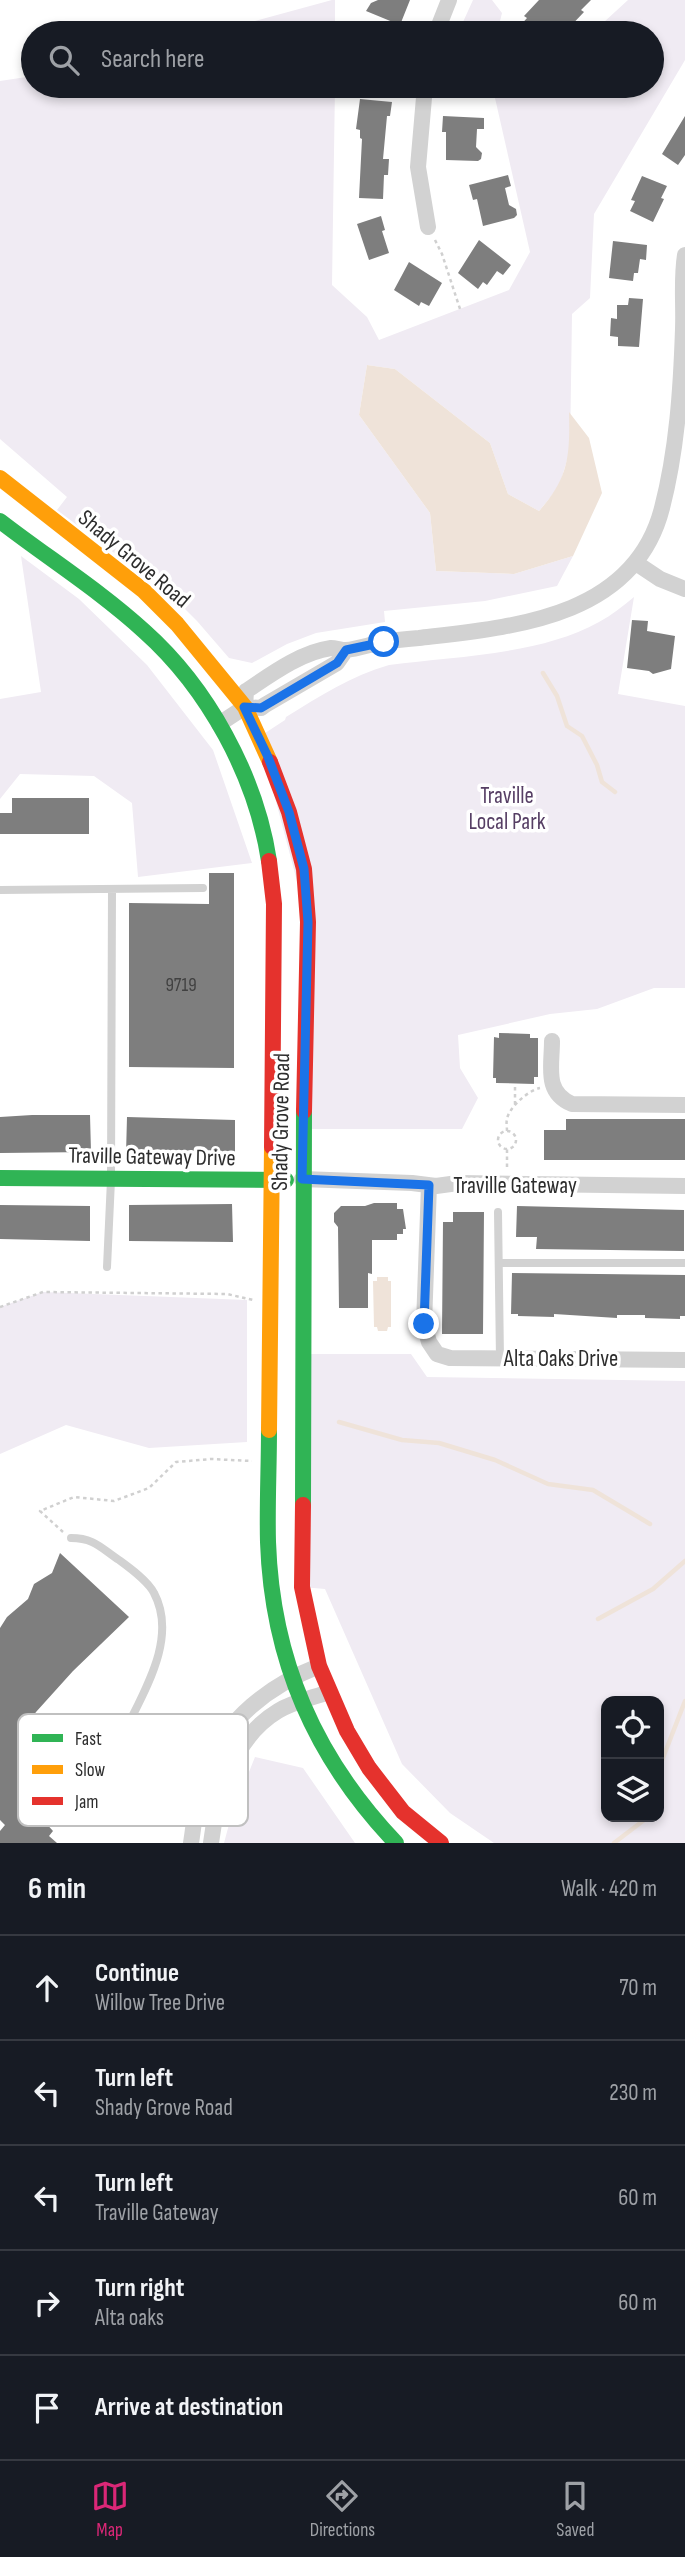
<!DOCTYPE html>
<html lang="en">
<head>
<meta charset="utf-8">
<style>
  :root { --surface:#171b24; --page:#242831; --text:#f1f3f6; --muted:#9ea1a6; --line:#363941; --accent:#db2777 }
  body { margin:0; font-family:"Sofia Sans Condensed",sans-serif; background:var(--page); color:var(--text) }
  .controls { position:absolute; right:21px; bottom:21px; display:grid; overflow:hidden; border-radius:14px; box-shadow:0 4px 10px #0003 }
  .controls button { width:63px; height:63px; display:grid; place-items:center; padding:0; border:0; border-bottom:2px solid var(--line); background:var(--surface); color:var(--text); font:35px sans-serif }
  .stop { position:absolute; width:21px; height:21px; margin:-16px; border:5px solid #1a73e8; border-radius:50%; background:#fff }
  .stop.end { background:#1a73e8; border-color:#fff; box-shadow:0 2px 7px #0008 }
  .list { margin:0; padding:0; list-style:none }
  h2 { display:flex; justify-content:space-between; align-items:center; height:91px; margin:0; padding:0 28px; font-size:30px }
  h2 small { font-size:23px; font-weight:400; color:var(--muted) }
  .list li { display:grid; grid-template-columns:46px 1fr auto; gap:21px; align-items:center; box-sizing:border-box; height:105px; padding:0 28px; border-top:2px solid var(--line) }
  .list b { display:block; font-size:26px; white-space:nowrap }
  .list p { margin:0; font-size:23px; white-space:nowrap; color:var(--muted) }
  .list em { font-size:23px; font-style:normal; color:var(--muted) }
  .icon { flex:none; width:38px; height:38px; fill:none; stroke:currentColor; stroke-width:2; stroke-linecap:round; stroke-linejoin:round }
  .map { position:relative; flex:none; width:685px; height:1843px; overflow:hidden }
  .search { position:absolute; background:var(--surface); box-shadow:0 4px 10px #0003; left:21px; right:21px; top:21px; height:77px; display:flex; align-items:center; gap:18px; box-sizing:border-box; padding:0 24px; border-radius:38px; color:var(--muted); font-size:26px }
  .sheet { height:616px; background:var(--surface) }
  nav { display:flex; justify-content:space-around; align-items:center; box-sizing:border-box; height:98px; border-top:2px solid var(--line); background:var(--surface); font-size:19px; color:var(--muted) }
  nav a { display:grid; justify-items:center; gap:4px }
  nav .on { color:var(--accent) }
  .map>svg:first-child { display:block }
</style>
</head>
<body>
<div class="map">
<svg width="685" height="1843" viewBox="0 0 685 1843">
  <rect width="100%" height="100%" fill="#fff"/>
  <path fill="#f0ebf3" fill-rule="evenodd" d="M332,0H335V33H211Z
    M473,0H492L502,13L497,33H458Z
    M628,0H685V60L594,214L590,298L572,314L570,450L559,487L539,511L508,494L490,443L395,369L367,365L359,415L430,513L436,571L514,574L573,556L557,586L485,601L384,611L385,622L316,633L287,644L252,663L229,658L197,621L173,597L57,510L67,497L0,439V81L33,76V86H335L332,285L367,317L379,340L509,290L530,252L495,98L476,86H652V33H592Z
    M21,556L79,599L147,665L213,750L252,863L138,877L132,803L94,776L20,774L0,799V699L41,692Z
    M634,597L618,694L685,706V988H654L597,1009L550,1014L458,1035L460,1068L478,1098L462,1129H303L308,923L259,737L285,720L286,717C320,696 351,676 389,665C456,656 540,655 599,622C612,615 623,606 634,597Z
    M43,1292L247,1300V1442L149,1448L66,1425L0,1454V1307Z
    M304,1354H411L427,1377L685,1381V1843H494L450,1813L402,1764L325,1589L302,1587ZM606,1701H659V1817H606Z
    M255,1757L303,1768L355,1843H224L231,1817Z"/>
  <path fill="#efe3d9" d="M367,365L395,369L490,443L508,494L539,511C569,478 570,455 569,412L589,438L602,493L573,556L514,574L436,571L430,513L359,415Z
    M377,1277H388V1281H391V1327H388L387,1331H378L377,1327H374L373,1281H377Z"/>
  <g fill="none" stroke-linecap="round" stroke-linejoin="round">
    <path stroke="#efe3d9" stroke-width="4.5" d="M543,673L557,696L567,726L582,736L597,765L602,782L615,792
      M339,1422L402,1440L439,1443L495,1460L548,1484L593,1490L650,1524
      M598,1619L653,1589L685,1561
      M659,1768L685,1701
      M614,1843L648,1817"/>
  </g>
  <path fill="#7e7e7e" d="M378,0H410L400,25L366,11L371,3Z
    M539,0H591L581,10L584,12L564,33H525L518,28L527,18L524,16Z
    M360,99L392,102L390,116H387L383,159H389L388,175H384L383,199L359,198L362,139L360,138V130L356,129Z
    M443,116L484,118V129H477L476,147L482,153L481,159L478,161L446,160V132H442Z
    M685,116V155L678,165L662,154Z
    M508,175L511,186L505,188L509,205L516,209L517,215L514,218L483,226L477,199L473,200L469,185Z
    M642,176L667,186L661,198L664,199L653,222L630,211L635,201L631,200Z
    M381,216L385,230L382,231L389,253L369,260L357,224Z
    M479,240L511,265L503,275L497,271L487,285L483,282L478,289L458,273Z
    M613,241L647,245L646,260L640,259L638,273H634L633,281L609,278Z
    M409,262L442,283L429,306L421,302L419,306L394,290Z
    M629,298L643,299L639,347L618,346V337L610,336L611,318L617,319V305H628Z
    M632,620L648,621L647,631L675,636L671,669L653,674L649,671L627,668Z
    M12,798H89V834H0V813H12Z
    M209,873H234V1068L129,1067V903L209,904Z
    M499,1033L530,1034V1038H538V1077H534V1084L496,1083V1078H493L494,1037L499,1038Z
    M32,1115H90L91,1152L0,1153V1117Z
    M127,1117L235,1120V1156L126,1154Z
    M566,1119H685V1160H544V1130H566Z
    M374,1203H397V1209H403L406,1229H403V1234H397V1240H372V1274L368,1273V1308H339L338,1227L334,1222V1213L341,1206H365Z
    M232,1204L233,1242L129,1241V1205Z
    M0,1205L90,1206V1241L0,1239Z
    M517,1206L684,1210V1251L536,1249L537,1237H516Z
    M453,1212H484L483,1334H442L443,1222H453Z
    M512,1273L685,1275V1316H680V1319L645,1318V1315H617V1318L554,1314V1317L518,1316V1314H511Z
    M60,1553L129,1617L73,1671L36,1712L23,1732L21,1740L26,1756L21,1783L26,1801L53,1831L49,1836L57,1843H0V1831L5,1825L0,1820V1628L7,1617L28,1599L34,1584L52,1573Z"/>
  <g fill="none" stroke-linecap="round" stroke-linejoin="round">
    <path stroke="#d0d0d0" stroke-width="2.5" stroke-dasharray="3.5 3.5" stroke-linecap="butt" d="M435,240L442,254L460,309
      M515,1087V1106
      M507,1131C507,1127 506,1123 507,1119C509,1107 529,1090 540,1088
      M498 1140a9 9 0 1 1 18 0a9 9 0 1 1-18 0Z
      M507,1167V1149
      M0,1307L43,1292L227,1294L253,1300
      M63,1532L40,1511L74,1497L114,1501L149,1488L176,1462L211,1459L252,1461"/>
    <path stroke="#d2d2d2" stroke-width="8" d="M0,890L203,888
      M498,1212L500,1359
      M499,1263H685
      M107,1267L111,1180L112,889
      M71,1538C94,1538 101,1548 119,1560C130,1568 148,1581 154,1593C178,1638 144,1691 125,1731
      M69 1762a36 36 0 1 1 72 0a36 36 0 1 1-72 0Z
      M158,1772L189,1784L198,1801C175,1804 151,1796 139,1776Z"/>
    <path stroke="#d2d2d2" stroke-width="16" d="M436,33L449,0
      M425,86L418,167L428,227
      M636,563L660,579L685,589
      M245,707L246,691C270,675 301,652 331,648C336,648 341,650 346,650C358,649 371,644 383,642C395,640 407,639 419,638C513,627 634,618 662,508C677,450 681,389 683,329C684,304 681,280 685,255
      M219,724L245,707L261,708L265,705L337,663L346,650
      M552,1041C552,1067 544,1092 572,1104L685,1105
      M302,1179L412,1183L436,1186L458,1183L685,1186
      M429,1185L424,1324L429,1342L437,1354L450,1358L685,1360
      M191,1843C195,1819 196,1791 206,1769C226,1719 270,1685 319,1666
      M211,1843C217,1795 233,1738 278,1711C293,1702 312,1698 329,1692"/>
    <path stroke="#30b455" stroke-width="16" d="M0,521C48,558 99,590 144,631C208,688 256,776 269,861
      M0,1178L286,1180
      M269,1430C269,1467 267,1505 268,1542C272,1660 315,1758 396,1843
      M303,1505L304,1111"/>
    <path stroke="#ff9f0a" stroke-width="16" d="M0,478L144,591L177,624L245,707L270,762
      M269,1430L272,1147"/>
    <path stroke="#e5322d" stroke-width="16" d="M270,762L289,812L304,869L308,922L304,1111
      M269,861L274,904L272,1147
      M303,1505L302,1587L319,1666L347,1731L369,1768L403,1812L441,1843"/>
  </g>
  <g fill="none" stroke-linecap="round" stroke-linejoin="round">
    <path stroke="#1a73e8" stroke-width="9" d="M384,642L346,650L337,663L261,708L244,707L268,757L289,812L304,869L308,922L302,1179L429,1185L424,1324"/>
  </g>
  <g text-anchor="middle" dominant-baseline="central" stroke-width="7" stroke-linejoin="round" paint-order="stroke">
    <g font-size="19" fill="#414141">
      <text x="181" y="985">9719</text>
    </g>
    <g font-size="23" fill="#2d2d2d" stroke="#fff">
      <text transform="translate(134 559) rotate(40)">Shady Grove Road</text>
      <text transform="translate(281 1122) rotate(-89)">Shady Grove Road</text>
      <text transform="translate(152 1157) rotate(1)">Traville Gateway Drive</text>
      <text x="515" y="1186">Traville Gateway</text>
      <text x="561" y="1359">Alta Oaks Drive</text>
    </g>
    <g font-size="23" fill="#563e64" stroke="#fff">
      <text x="507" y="796">Traville<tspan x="507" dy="26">Local Park</tspan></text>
    </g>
  </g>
  <rect x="18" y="1714" width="230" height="112" rx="10" fill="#fff" stroke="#c0c0c0" stroke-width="2"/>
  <rect x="32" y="1734" width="31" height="8" fill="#30b455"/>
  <rect x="32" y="1765" width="31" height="9" fill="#ff9f0a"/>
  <rect x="32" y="1797" width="31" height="8" fill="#e5322d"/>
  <g font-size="19" fill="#2d2d2d">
    <text x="75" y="1745">Fast</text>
    <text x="75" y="1776">Slow</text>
    <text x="75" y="1808">Jam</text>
  </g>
</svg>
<div class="controls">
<button><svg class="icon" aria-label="locate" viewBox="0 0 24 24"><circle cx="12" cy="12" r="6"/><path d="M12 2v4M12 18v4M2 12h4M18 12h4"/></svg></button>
<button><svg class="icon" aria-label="layers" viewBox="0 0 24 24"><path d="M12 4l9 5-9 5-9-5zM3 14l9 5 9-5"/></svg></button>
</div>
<div class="stop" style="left:384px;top:642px"></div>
<div class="stop end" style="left:424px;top:1324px"></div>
<div class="search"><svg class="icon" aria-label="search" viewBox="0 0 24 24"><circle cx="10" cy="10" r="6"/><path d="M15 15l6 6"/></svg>Search here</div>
</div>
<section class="sheet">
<h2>6 min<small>Walk · 420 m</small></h2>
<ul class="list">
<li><svg class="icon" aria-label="ahead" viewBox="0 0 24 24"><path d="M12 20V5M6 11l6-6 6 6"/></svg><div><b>Continue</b><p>Willow Tree Drive</p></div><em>70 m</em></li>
<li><svg class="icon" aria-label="left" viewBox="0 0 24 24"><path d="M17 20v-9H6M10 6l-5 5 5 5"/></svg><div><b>Turn left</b><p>Shady Grove Road</p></div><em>230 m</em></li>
<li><svg class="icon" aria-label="left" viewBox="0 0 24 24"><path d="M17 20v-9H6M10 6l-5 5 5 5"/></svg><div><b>Turn left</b><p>Traville Gateway</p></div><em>60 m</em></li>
<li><svg class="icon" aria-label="right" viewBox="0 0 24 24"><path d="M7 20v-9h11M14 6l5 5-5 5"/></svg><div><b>Turn right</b><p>Alta oaks</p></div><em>60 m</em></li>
<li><svg class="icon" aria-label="arrive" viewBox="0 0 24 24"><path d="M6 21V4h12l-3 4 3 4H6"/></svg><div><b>Arrive at destination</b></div></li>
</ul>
</section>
<nav>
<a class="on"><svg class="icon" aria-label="map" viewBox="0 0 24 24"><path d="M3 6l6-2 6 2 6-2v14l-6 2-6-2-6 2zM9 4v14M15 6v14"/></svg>Map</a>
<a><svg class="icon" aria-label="directions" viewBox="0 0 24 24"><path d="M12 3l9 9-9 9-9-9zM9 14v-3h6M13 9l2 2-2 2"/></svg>Directions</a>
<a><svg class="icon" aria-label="saved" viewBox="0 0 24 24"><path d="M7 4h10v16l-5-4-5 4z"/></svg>Saved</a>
</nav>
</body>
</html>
